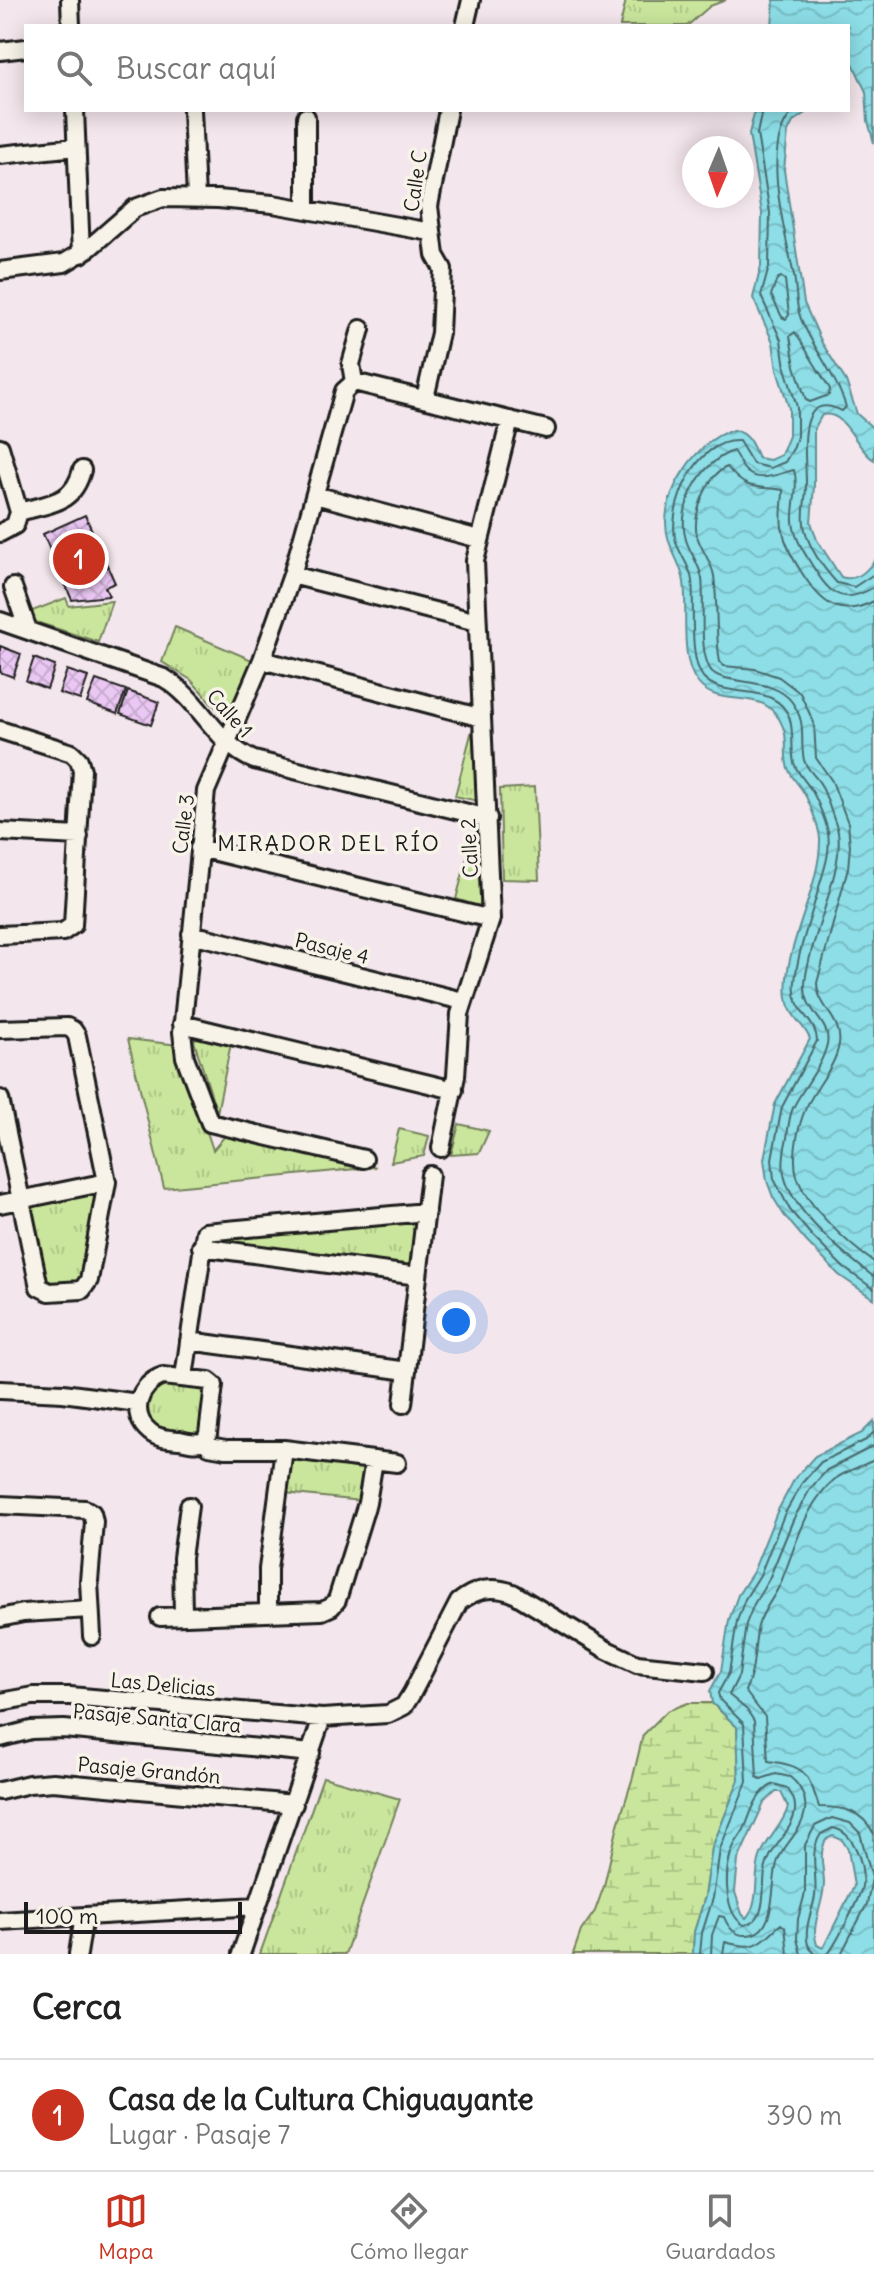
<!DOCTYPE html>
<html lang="es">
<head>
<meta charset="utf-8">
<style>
  :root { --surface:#fff; --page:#f2f2f2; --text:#222; --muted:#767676; --line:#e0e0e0; --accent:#c8321e }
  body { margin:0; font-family:Delius,sans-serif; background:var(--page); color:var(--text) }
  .compass { position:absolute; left:682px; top:136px; width:72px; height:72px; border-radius:50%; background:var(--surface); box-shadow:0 4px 20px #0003; rotate:182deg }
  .scale { position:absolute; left:24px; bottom:20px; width:218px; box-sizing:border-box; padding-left:8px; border:4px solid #1c1c1c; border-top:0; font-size:22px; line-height:28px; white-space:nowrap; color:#1c1c1c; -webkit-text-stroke:6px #f7f3e8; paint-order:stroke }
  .you { position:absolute; left:456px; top:1322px; width:28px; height:28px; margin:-20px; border:6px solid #fff; border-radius:50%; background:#1a73e8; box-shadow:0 0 0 12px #1a73e833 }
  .badge { display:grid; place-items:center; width:52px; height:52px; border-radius:50%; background:var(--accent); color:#fff; font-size:26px; font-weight:700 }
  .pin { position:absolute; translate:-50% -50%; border:4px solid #fff; box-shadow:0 2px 8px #0006 }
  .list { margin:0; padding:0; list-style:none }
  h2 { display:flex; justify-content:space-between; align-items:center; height:104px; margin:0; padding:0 32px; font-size:34px }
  h2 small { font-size:26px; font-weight:400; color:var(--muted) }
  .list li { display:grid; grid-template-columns:52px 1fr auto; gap:24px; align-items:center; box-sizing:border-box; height:112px; padding:0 32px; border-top:2px solid var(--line) }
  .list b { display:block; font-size:30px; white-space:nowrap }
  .list p { margin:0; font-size:26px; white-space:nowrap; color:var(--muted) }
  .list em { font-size:26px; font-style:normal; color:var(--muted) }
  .icon { flex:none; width:44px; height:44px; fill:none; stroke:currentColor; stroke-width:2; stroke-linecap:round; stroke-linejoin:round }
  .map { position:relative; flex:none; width:874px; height:1954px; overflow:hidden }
  .search { position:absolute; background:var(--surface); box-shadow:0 4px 20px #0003; left:24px; right:24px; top:24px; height:88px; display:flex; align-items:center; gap:20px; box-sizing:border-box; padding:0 28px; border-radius:0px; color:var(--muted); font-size:30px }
  .sheet { height:216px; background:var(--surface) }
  nav { display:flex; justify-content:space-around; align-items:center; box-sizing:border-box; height:112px; border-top:2px solid var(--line); background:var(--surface); font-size:22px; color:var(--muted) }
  nav a { display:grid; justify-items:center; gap:4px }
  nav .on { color:var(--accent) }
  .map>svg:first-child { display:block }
</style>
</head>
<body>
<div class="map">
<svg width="874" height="1954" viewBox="0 0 874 1954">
  <defs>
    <pattern id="grass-tufts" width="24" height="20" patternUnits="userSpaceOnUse" patternTransform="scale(2)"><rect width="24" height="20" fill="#cae69c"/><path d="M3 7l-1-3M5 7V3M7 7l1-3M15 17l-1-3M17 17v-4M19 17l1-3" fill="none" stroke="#adc586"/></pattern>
    <pattern id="wetland-marsh" width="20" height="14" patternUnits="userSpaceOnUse" patternTransform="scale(2)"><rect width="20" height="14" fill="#cae69c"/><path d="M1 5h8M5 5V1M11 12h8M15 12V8" fill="none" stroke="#adc586"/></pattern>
    <pattern id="water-waves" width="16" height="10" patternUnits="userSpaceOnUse" patternTransform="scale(2)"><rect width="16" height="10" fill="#8ddee7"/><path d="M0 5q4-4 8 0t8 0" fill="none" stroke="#79bec6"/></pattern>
    <pattern id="building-cross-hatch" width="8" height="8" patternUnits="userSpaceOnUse" patternTransform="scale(2)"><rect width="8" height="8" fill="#ebc8f4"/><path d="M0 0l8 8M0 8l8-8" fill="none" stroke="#c9abd1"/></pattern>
  </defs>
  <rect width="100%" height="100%" fill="#f3e6ec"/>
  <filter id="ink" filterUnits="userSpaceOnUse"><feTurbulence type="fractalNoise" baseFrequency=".0125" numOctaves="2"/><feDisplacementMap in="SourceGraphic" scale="16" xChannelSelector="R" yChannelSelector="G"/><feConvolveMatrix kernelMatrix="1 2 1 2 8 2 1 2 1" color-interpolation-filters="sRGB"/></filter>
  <g filter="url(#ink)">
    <path fill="url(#grass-tufts)" stroke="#73815c" stroke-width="2" d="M626,0H726L710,6L687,26H620Z
      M66,598L69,606L112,601L98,642L30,620L27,613Z
      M175,627L252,660L226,719L191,680L162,662Z
      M472,730L478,801L455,796Z
      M535,787L539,880L502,879L500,789Z
      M474,832L482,835L481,907L456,899Z
      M198,1033L231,1043L217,1113L194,1041Z
      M128,1039L178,1045L213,1150L224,1137L236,1133L376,1167L164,1188Z
      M459,1124L489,1131L479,1153L451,1155Z
      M399,1129L429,1136L424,1156L391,1162Z
      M102,1189L82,1280L76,1284L47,1283L43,1278L29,1206Z
      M411,1220L415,1224L413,1265L410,1267L210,1241L211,1236Z
      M166,1384L198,1387L205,1393C204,1403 205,1423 199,1431C184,1449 108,1412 166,1384Z
      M294,1457L364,1465L367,1470L361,1501L285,1493L289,1459Z
      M323,1777L400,1799L345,1954H260Z"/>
    <path fill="url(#wetland-marsh)" stroke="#73815c" stroke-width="2" d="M688,1703H712L737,1727L739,1780L712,1848L705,1897L694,1932L693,1954H573L581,1931L595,1911L604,1886L618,1825L633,1777L643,1735L667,1711Z"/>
    <path fill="url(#water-waves)" stroke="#609096" stroke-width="2" fill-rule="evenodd" d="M774,0H874V143L868,121L866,92L852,61H848V26H772Z
      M755,110H809L793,122L788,132L784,170L804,303L822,343L846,381L857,414L874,429V460C855,449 847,410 822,415L814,429V486L811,522L817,540L841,577C856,582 866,572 874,561V1299L839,1275L806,1241L784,1215L773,1197L767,1181L764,1159L775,1104L810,1039C804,1024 789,1016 787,998C781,951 821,889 820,839C820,830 809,801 804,793C799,784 792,779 788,768C783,755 789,740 783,727C766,682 721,712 698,683C679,660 688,611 684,582C681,560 665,547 666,519C667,502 675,483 685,469C694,454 728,417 747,437C752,442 755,451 758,458L770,460L781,455L789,436V408L777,370L773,342L753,298L761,266L762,213L749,134Z
      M874,1421V1954H693L694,1932L705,1897L712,1848L739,1780L737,1727L712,1703L710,1691L721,1671L729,1620L738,1595L753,1572L777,1512L795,1478L815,1456L862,1433ZM776,1792H781L788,1807C783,1826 766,1839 760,1857C753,1877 761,1902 746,1918L742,1914L735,1892L738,1860L764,1803ZM833,1836L842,1840L848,1849L854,1886L823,1948L817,1945C810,1924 824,1904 824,1883C824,1870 819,1856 824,1844C826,1838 827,1839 833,1836Z"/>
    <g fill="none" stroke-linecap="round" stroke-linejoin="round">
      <path stroke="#496a6d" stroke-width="2" d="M762,110L757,134L770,213L769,267L761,296L781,340L785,368L797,407V436L794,447L785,462L770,468L753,464L739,441C697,438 666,507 676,542C680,555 691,567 692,581C695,605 688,658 703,677C718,695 751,688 771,698C800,712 789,740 794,763C797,773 805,780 810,788C816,796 827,824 828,833C831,852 824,870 819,887C811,917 798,950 795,981C791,1013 817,1019 817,1041L782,1107L772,1159L774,1179L790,1210L812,1236L844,1268L874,1289
        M795,110C758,141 786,235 794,276C797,291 795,305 801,319C814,350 836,375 846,407L842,411C793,387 807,461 806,486C806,501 801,515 805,530C810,549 824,569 837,583L854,587L874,574
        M781,277L785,280L789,315L786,319L782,317L771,295L777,279Z
        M795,332L830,389L829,395L810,402L806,400L795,366L790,336Z
        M874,587C839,608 828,591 810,562C802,549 794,536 793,521C792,504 799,487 794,470C779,473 757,486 743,468C739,462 737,456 733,451C701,462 676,506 686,540C690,553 700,565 702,579C705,603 698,649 710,669C719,686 772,675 792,702C808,725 799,738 804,760C807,770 816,776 821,785C827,797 831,812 836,825C850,859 807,944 805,984C803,1012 832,1022 827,1044C822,1067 803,1087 793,1108C789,1117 788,1128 787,1138C784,1150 782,1161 784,1174C791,1212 845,1255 874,1277
        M874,601C839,619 821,603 802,573C793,559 785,545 782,527C780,515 783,502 783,490C755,486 746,491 727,467C707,475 692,515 697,536C701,550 712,562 714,576C718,605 715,634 720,662L724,666L755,669L779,677L800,693L814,723L816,758L832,781L848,823L850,846L848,868L817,983C817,1007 843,1019 839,1044C835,1070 811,1091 803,1115C797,1132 792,1159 797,1176C806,1206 849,1245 874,1262
        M874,1460C862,1466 846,1471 835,1479C805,1503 795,1549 781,1582C775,1597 763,1609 758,1626C753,1648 756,1670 745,1691L765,1717L768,1761C805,1766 808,1772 819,1807C843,1807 862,1810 874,1834
        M774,1784L787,1788C792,1795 796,1801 795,1811C792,1833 768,1848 765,1872C762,1889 768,1922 744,1925C723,1913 724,1868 733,1848C736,1840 743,1834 746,1825C752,1809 757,1792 774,1784Z
        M700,1954L702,1933L713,1898L720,1849L747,1782L744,1724L720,1700L718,1693L729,1673L737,1621L745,1599L760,1575L784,1515L802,1483L821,1462L866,1440L874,1432
        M711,1954L712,1935L719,1916L724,1917C728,1927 735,1936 747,1935C779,1934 770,1880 778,1860C785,1843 803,1830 805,1810C807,1798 800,1785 790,1777L776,1774L761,1779L757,1777L754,1721L747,1710L729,1695L739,1675L746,1624L754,1604L769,1579L793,1520L810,1489L827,1470L874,1446
        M723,1954L725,1942C758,1951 758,1944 781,1924L785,1927L788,1954
        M801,1954L797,1939L798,1919L805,1893V1845L815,1826L832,1818L850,1823L860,1833L872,1878L867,1904L841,1954
        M816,1954C810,1950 807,1946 807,1939C805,1923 813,1910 815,1896C818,1874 808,1853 821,1834L833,1828C855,1832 865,1866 862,1886C860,1898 836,1944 828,1954"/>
    </g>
    <path fill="url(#building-cross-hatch)" stroke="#1c1c1c" stroke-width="2" d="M85,515L115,583L105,587L109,596L72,600L43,534Z
      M0,646L21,654L13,677L0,672Z
      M34,658L55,666L47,689L26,681Z
      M67,670L88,677L80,700L59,693Z
      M96,680L126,690L117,714L87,703Z
      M128,691L159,702L151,725L120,714Z"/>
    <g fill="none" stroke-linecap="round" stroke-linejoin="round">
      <defs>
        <path id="minor" d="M70,0L71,26
          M465,26L471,0
          M0,51L26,48
          M75,110L81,254
          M192,110L196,198
          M0,155L76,147
          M306,209V117
          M0,271L64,263L89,248L135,208L163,198L218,199L273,204L431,232
          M354,382L344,391L292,575L262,660L206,791L182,1032L185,1057L210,1123L364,1159
          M354,382L546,429
          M354,382L351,364L361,329
          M425,398L440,333L443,269L435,255L429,206L448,110
          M0,447L19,512L15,525L0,533
          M315,495L479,539
          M19,512C49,503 73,505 82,470
          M292,575L477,622
          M13,587L28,630
          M0,621L164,678C201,700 214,743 254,760L488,818
          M262,660L482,718
          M0,730L72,753L79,760L82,770L73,925L63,932L0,935
          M0,832L79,836
          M199,848L491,919
          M191,934L463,1001
          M182,1024L454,1090
          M0,1029L67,1027L73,1030L77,1036L107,1182L89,1280L82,1290L49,1292L39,1287L0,1099
          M441,1148L456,1076L460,1014L491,919L475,561L510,420
          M0,1204L107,1182
          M201,1247L418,1276
          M189,1341L407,1371
          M163,1376L209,1381L214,1385L208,1434L205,1441C196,1444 189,1442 180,1440C169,1439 158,1439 150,1432C128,1414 139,1384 163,1376Z
          M184,1377L205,1232L426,1212
          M0,1390L63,1393L138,1403
          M403,1404L430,1175
          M205,1441L209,1446L226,1449H284L397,1463
          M0,1505L85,1509L92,1513L94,1522L89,1581L92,1636
          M268,1613V1569L284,1449
          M183,1616L182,1558L189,1506
          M160,1617L322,1611L331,1607L337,1600L367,1503L374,1460
          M0,1618L23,1613L90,1609
          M0,1702L33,1696H70L322,1718L388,1714L404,1706L412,1693L459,1602C476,1589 492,1585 513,1593L607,1650L637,1664L705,1671
          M0,1738L31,1730L64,1729L311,1753
          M0,1791L29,1784L53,1782L294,1804
          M0,1921L257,1906
          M78,1954L84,1916
          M241,1954L322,1718"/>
      </defs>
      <use href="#minor" stroke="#1c1c1c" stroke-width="22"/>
      <use href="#minor" stroke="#f7f3e8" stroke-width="16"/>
    </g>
  </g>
  <g text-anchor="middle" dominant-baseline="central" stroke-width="7" stroke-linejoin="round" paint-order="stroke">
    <g font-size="20" fill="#1c1c1c" stroke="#f7f3e8">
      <text transform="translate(415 181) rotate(-82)">Calle C</text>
      <text transform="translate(230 713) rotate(48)">Calle 1</text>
      <text transform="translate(183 824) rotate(-83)">Calle 3</text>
      <text transform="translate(469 848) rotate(-93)">Calle 2</text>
      <text transform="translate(332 948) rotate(14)">Pasaje 4</text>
      <text transform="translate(163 1684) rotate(5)">Las Delicias</text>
      <text transform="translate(157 1718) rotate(5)">Pasaje Santa Clara</text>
      <text transform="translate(149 1770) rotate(5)">Pasaje Grandón</text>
    </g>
    <g font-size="22" letter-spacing="2" fill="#1c1c1c" stroke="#f7f3e8">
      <text x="329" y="843">MIRADOR DEL RÍO</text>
    </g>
  </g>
</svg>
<svg class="compass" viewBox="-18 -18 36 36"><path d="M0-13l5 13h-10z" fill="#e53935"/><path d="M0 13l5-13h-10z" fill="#767676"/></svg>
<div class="scale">100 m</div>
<div class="you"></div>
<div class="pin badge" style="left:79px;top:559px">1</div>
<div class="search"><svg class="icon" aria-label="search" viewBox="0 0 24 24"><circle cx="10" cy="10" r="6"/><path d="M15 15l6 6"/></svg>Buscar aquí</div>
</div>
<section class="sheet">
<h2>Cerca<small></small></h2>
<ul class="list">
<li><span class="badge">1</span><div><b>Casa de la Cultura Chiguayante</b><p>Lugar · Pasaje 7</p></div><em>390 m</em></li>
</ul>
</section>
<nav>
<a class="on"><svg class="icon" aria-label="map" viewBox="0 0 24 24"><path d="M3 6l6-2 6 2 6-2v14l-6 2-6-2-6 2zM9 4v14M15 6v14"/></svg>Mapa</a>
<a><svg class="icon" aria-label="directions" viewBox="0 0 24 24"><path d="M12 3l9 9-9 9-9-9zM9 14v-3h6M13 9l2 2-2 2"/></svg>Cómo llegar</a>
<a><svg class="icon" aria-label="saved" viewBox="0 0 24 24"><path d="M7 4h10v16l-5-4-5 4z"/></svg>Guardados</a>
</nav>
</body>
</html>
